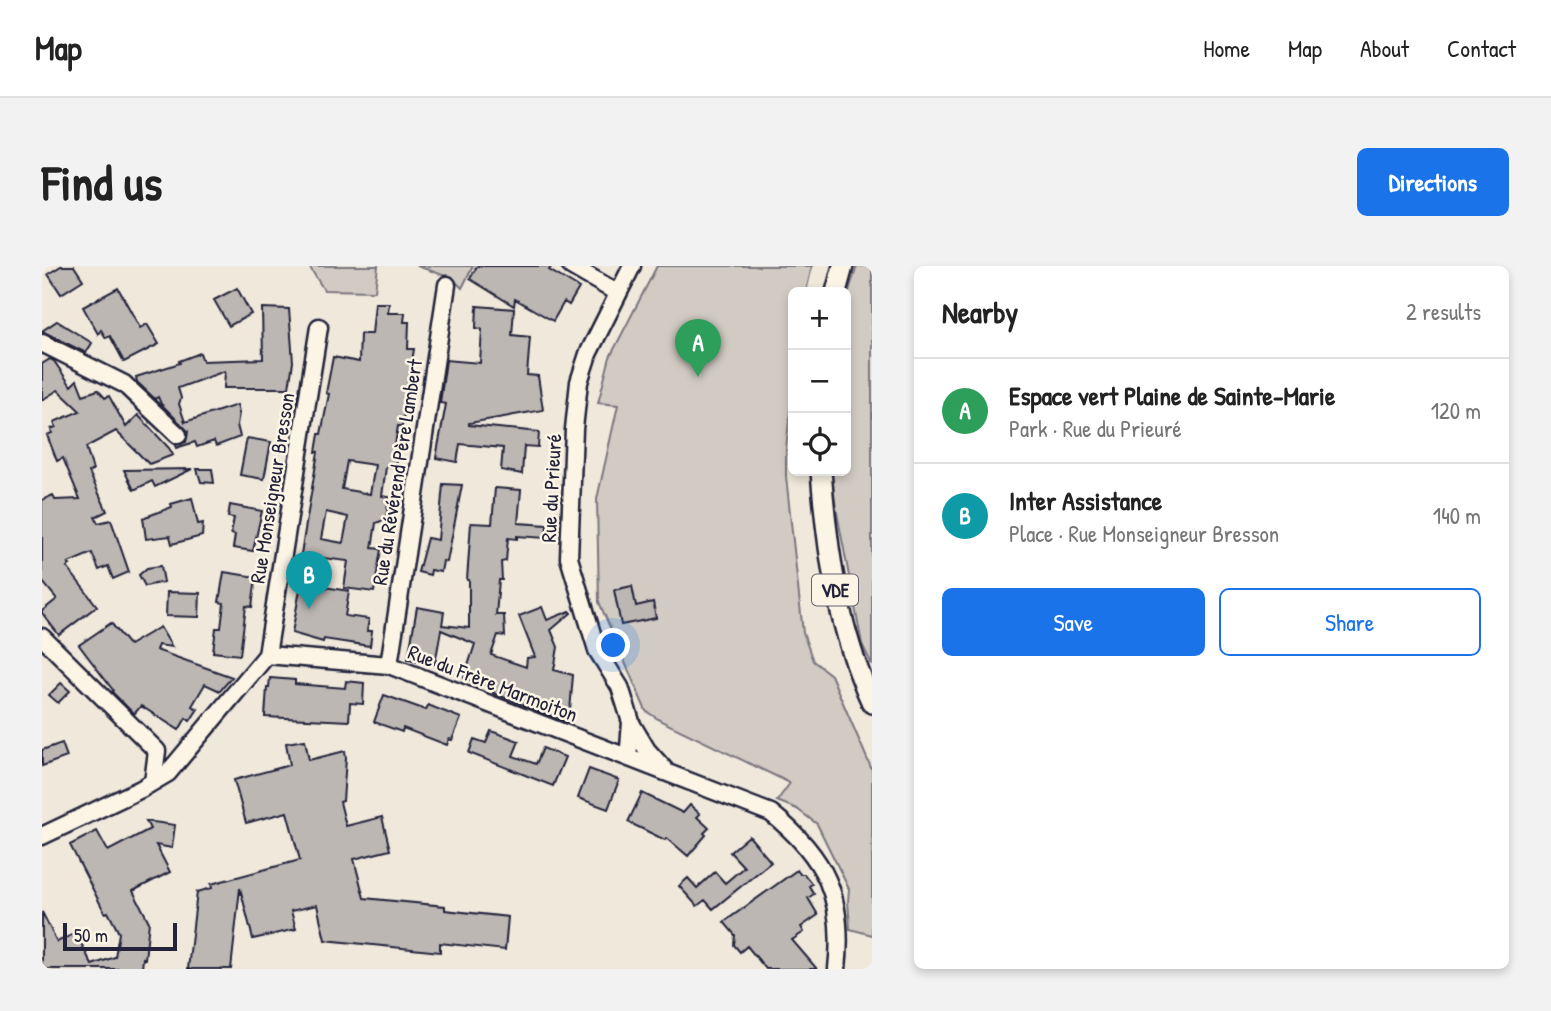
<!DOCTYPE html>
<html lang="en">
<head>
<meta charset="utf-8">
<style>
  :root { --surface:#fff; --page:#f2f2f2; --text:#222; --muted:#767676; --line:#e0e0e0; --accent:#1a73e8 }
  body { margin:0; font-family:"Patrick Hand",sans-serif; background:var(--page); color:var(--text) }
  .controls { position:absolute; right:21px; top:21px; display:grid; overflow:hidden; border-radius:10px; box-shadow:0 4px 10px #0003 }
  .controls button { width:63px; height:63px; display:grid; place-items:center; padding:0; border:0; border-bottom:2px solid var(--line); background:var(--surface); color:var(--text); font:35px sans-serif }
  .scale { position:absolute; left:21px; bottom:18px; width:114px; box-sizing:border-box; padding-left:7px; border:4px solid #22223b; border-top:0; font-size:19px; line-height:24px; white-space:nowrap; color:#22223b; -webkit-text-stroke:5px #fcf5e5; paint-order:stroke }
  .you { position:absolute; left:572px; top:380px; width:24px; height:24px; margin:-18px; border:5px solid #fff; border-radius:50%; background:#1a73e8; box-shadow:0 0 0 10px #1a73e833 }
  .badge { display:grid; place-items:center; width:46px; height:46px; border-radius:50%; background:var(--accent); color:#fff; font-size:23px; font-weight:700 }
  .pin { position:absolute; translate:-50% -58px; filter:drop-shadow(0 2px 4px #0008) }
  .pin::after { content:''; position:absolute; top:37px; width:24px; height:21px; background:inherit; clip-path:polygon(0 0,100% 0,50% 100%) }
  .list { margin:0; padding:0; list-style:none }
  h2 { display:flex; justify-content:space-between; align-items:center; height:91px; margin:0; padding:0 28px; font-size:30px }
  h2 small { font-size:23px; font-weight:400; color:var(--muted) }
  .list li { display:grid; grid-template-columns:46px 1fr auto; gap:21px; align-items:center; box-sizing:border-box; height:105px; padding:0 28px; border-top:2px solid var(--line) }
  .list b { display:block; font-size:26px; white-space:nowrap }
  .list p { margin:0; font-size:23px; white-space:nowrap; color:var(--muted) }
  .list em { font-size:23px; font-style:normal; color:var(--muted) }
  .actions { display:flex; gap:14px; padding:21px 28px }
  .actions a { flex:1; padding:16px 0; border:2px solid var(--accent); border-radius:10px; text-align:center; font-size:24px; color:var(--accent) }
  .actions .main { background:var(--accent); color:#fff }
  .icon { flex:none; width:38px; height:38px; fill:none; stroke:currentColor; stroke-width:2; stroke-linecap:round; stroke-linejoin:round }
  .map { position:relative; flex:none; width:830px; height:703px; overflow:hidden; border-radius:10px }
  header { display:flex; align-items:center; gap:42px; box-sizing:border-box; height:98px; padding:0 35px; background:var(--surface); border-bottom:2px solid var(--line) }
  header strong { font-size:33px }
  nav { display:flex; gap:38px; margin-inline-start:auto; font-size:24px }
  .intro { display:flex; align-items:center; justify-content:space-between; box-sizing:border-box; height:168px; padding:0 42px }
  h1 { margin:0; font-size:49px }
  .button { padding:18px 32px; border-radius:10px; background:var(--accent); color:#fff; font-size:24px; font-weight:700 }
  main { display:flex; gap:42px; padding:0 42px }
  aside { flex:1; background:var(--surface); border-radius:10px; box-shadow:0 4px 10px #0003 }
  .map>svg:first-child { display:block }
</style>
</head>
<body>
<header>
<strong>Map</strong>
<nav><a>Home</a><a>Map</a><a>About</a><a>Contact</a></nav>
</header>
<div class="intro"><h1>Find us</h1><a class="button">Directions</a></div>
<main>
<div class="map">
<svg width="830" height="703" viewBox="0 0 830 703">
  <rect width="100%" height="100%" fill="#efe8db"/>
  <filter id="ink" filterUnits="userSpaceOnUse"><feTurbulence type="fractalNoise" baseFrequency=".0143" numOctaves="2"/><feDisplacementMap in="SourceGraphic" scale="14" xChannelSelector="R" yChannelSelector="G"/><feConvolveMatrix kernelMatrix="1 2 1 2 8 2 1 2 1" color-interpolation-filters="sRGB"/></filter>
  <g filter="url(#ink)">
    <path fill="#d1cbc3" stroke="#7a767f" stroke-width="2" d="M267,0H336L333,25L282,24Z
      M375,0H431L420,22L410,12Z
      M615,0H770L764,26H751V118L744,183V210L761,367L771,395L789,409L830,504V669L808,663L806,635L807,623L775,558L755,543L735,535L748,517L619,455L604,445L557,336L555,233L576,139L556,137L568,91Z
      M815,0H830V399L820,378L787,205H804V34Z"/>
    <path fill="#bcb7b3" stroke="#22223b" stroke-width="2" fill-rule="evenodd" d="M19,0H32L41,14L19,28L6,8Z
      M435,0H510L507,4L537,22L527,39L522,36L511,55L473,33L472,40L428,13Z
      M76,22L98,62L105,58L117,78L82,96L68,70L64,72L59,64L56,68L41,41Z
      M195,22L209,48L187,60L172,34Z
      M333,37H347L346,47H363L362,56H367L366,83H372L360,160H356L352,185L356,186L354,200L344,201L340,230L347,231L345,246L342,254L334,257L330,282L339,283L332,326L302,322L306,295L281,292L276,320L307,325L303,350L327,353L325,365H330L328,380L282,373L281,376L250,367L261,307L256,306L276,186H274L277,168H279L287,128L284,127L291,91L317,96L318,68H330ZM305,195L333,199L328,228L300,223ZM284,246L306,251L301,277L279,273Z
      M435,40L472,43L470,69L488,71L485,109L496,110L501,144L427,157V159L497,166L496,181L482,180L480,208L459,204L461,182L418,178L415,196L394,192L404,138L398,137L404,94L438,97L440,63L434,62Z
      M220,42L247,43L251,96L247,122H182L183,105L136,122L139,132L137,138L143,156L195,139L197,147L195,159L198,171L174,180L172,175L155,181L153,176L134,182L133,179L144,176L146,165L119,138L116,131L113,133L95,116L94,111L138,97L137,95L158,87L161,95L221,93Z
      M15,55L50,77L44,87L0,65Z
      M8,93L12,95L29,120L35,114L41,129L56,124L63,132L67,130L84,161L96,149L127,182L131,189L107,198L74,165L44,181L51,204L47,206L65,245L53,251L56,257L69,254L87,306L71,313L66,300L57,304L50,287L26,297L28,299L25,301L55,340L17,369L0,347V345L15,333L0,315V234L11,229L13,234L38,233L21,192L15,195L5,169L10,167L9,163L14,161L12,156L38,145L16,124L0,134V98Z
      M205,172L229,176L222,213L198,209Z
      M150,203L113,221L110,215L92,224L82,204Z
      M155,203H170L172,217L159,216Z
      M401,218L420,219L405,296L401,295L399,306L389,304L388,309L376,306L385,272L396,274Z
      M453,222L479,224L476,257L505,259L504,272L475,270V273L466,272L464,295L459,296L460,314H457L454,349H462L463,370L456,369L449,389L484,401L485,392L493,391L477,350L500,341L505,354L528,345L529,347L509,364L516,381L512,404L531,409L527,457L451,427L453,422L422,412L433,378L399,364L393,398L366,393L375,341L402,346L400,359L427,362V314H425L429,257L450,258Z
      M150,232L156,258L161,257L160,270L130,278L128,270L104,273L101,252L130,241L129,238Z
      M188,239L220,245L211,285L191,282L193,269L189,268L192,252L186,251Z
      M119,300L122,316L103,320L97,309L105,302Z
      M182,306L214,311L210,341L204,340L198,389L171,386L174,362H179L182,337L177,336Z
      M590,320L594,340L611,336L614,352L579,359L572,324Z
      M125,326L158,327L157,351L124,350Z
      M69,357L87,379L118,361L130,381L116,379L114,384L190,411L178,425L163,418L150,440L156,443L148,455L144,452L137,464L99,440L92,448L70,426L71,424L37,379Z
      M228,412L253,414V418L303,422L304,415L322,417L321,438L308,437L307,455L223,451L225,421H227Z
      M19,417L28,425L16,437L7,429Z
      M342,429L384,444L386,439L419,452L410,474L407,473L405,479L361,462L360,466L332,456Z
      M449,465L477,475L471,490L494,498L501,482L523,491L511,520L427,487L432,473L444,477Z
      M263,474L267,494L303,485L304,492L301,535L298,536L304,560L340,551L348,584L312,593L322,632L403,640V644L466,651L463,684L398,677V686L283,674L275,639L249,645L254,663L211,673L198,622L189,703H146L155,626L170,622L169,618L258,594L245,546L204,557L192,514L248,499L244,477Z
      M20,477L25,491L0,500V484Z
      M547,503L577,514L566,543L536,532Z
      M600,527L641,547L648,539L658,548L655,551L667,562L662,567L664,569L646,590L625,572L623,574L586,556Z
      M104,555L133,559L130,582L114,579L128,606L91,625L107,656L103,693L101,692L100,703H0V646L15,676L34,667L50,699L73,691L77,667L66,646L63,647L28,579L55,565L66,585L108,563Z
      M707,570L729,596L671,643L663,634L655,640L637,620L646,612L655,622L673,606L683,617L702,601L688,586Z
      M755,604L758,608H762L770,618L767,620L772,628L766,632L776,649L759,661L762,666L750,674L775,703H724L705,680L698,686L692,679L693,669L682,656Z"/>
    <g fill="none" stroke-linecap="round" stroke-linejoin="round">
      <defs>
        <path id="minor" d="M529,0L576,27
          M0,77L82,118L136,169
          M0,371L115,485L111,516
          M225,389L277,61
          M347,399L405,19
          M589,457L605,484L623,504
          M582,490L587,482L589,456L578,421L555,384L527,292L532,163L537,116L546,88L590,0
          M0,570L99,523L126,507L225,389L347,399L729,547C784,591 803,632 795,703"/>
        <path id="major" d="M794,26L801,0
          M779,205C785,284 796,364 830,437"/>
      </defs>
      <use href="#minor" stroke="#22223b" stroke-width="21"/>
      <use href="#major" stroke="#22223b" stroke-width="24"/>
      <use href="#minor" stroke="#fcf5e5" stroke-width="16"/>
      <use href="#major" stroke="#fcf5e5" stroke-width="19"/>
    </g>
  </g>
  <g text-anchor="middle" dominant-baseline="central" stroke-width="5" stroke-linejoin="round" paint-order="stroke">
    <rect fill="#fcf5e5" stroke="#63616e" stroke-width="2" x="770" y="308.5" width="46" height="31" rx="5"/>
    <g font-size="19" font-weight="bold" fill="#22223b">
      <text x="793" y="324">VDE</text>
    </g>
    <g font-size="21" fill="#22223b" stroke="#fcf5e5">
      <text transform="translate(355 206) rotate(-81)">Rue du Révérend Père Lambert</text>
      <text transform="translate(230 222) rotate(-81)">Rue Monseigneur Bresson</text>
      <text transform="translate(509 222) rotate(-87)">Rue du Prieuré</text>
      <text transform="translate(451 417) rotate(21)">Rue du Frère Marmoiton</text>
    </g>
  </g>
</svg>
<div class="controls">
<button>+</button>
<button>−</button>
<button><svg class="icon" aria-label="locate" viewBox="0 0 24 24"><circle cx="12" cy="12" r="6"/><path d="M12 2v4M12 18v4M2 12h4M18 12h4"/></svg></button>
</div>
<div class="scale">50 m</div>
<div class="you"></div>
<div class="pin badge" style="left:656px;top:111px;background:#2e9e5b">A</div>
<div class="pin badge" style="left:267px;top:343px;background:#0f9aa8">B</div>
</div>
<aside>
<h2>Nearby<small>2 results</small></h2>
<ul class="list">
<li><span class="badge" style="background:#2e9e5b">A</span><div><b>Espace vert Plaine de Sainte-Marie</b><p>Park · Rue du Prieuré</p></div><em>120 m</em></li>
<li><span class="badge" style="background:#0f9aa8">B</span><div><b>Inter Assistance</b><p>Place · Rue Monseigneur Bresson</p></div><em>140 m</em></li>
</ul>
<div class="actions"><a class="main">Save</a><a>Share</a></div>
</aside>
</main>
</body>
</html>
